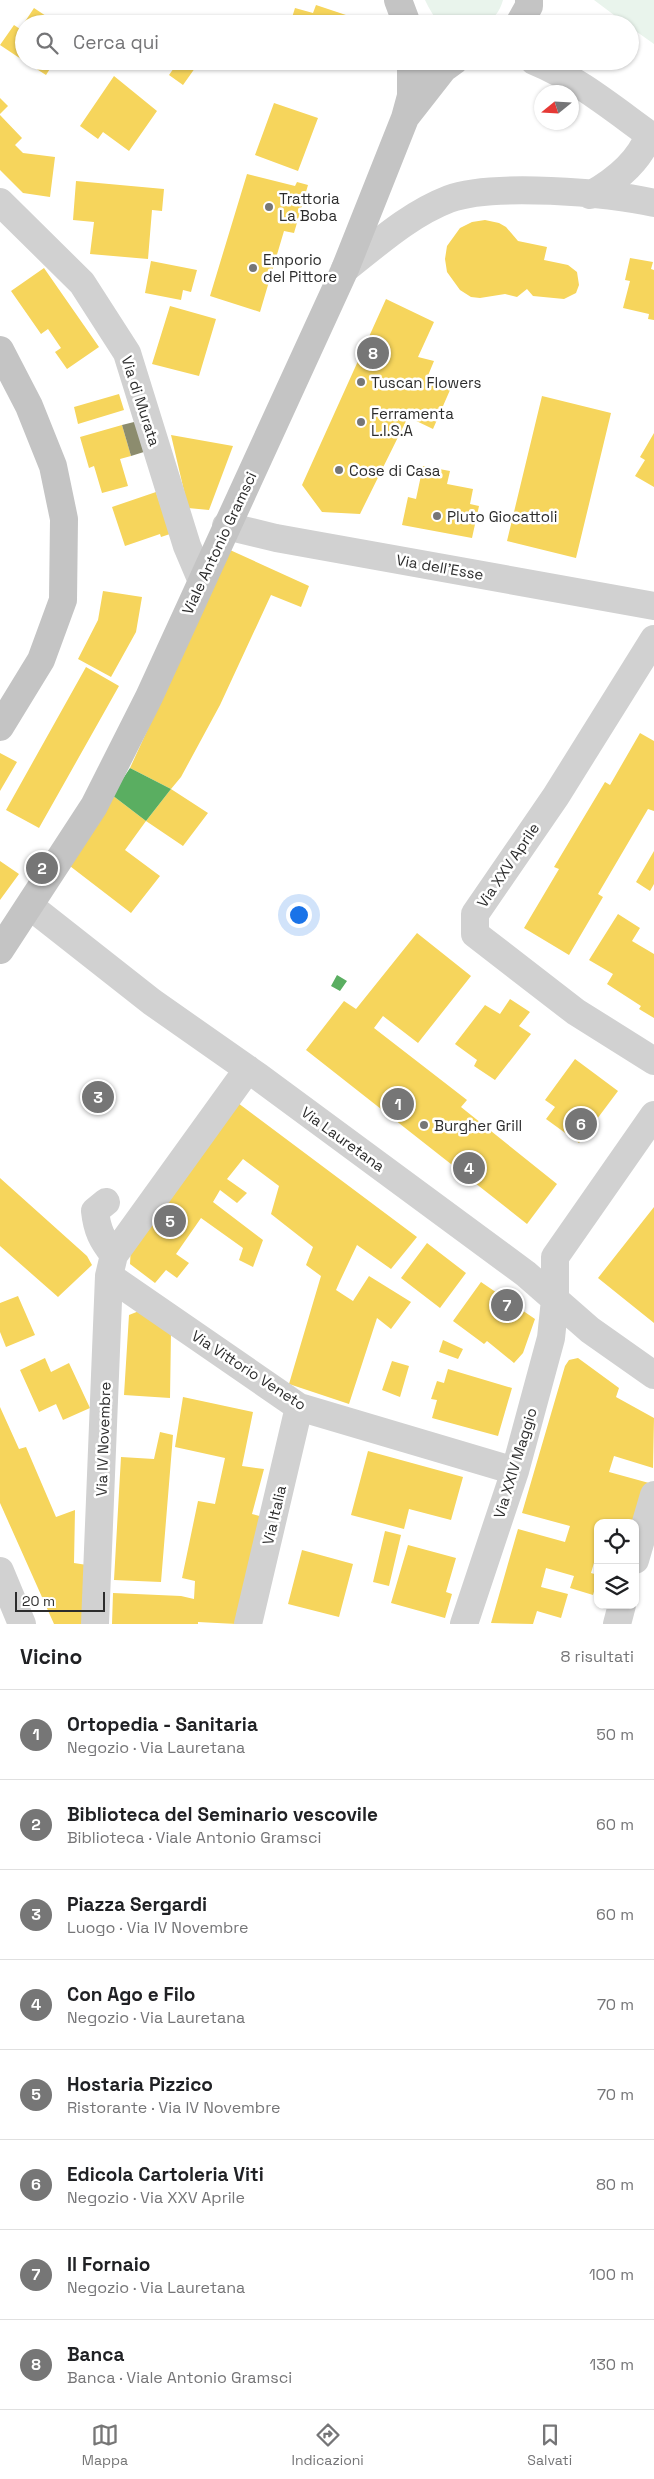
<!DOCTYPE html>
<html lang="it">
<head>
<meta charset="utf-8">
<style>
  :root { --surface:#fff; --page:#f2f2f2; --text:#202124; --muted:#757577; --line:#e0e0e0; --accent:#767676 }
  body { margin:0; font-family:"Space Grotesk",sans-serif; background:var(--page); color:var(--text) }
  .controls { position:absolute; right:15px; bottom:15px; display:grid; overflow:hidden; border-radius:10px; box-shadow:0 1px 4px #0004 }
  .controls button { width:45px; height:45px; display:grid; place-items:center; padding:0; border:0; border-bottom:1px solid var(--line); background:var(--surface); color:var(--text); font:25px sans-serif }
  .compass { position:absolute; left:534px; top:85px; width:45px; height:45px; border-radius:50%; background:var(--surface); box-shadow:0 1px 4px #0004; rotate:252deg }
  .scale { position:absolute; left:15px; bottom:12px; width:90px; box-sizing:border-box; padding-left:5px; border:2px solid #2c2c2c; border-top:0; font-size:14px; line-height:18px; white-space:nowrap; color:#2c2c2c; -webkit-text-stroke:4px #fff; paint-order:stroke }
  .you { position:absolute; left:298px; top:914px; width:18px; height:18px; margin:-12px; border:4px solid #fff; border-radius:50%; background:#1a73e8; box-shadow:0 0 0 8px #1a73e833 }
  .badge { display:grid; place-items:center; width:32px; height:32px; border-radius:50%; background:var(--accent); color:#fff; font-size:16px; font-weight:700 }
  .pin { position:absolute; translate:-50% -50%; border:2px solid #fff; box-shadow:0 1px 5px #0006 }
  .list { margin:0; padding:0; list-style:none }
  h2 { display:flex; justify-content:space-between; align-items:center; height:65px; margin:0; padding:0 20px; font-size:21px }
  h2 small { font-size:16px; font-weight:400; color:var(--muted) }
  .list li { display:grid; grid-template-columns:32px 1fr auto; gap:15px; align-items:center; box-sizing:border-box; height:90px; padding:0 20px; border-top:1px solid var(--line) }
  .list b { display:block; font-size:19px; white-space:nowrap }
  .list p { margin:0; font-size:16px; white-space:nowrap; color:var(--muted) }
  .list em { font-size:16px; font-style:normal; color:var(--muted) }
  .icon { flex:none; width:28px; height:28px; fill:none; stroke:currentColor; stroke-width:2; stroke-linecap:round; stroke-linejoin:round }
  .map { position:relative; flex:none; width:654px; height:1624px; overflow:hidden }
  .search { position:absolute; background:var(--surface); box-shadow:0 1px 4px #0004; left:15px; right:15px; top:15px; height:55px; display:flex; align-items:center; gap:12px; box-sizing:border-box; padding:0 18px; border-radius:28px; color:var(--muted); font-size:19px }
  .sheet { height:785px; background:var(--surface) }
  nav { display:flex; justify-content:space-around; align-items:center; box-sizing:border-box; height:70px; border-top:1px solid var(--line); background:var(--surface); font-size:14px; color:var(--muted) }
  nav a { display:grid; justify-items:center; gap:2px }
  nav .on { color:var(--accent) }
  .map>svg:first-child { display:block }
</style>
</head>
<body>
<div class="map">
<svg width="654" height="1624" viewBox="0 0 654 1624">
  <rect width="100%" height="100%" fill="#fff"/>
  <path fill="#e9f4ec" d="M425,0H503C496,24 482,24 460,24C456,24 449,25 444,24C435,21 429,8 425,0Z
    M594,0H654V44L630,27V24H626Z"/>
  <path fill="#f6d55c" d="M316,5L355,18L353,24H290L295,8L313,13Z
    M34,8L58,24H24V61L0,45L14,25L20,29Z
    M24,61H55L46,75Z
    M171,61H200L183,85L169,75L176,65Z
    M316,61H341L338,70L316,64Z
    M114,76L157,111L129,151L103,132L98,139L80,126Z
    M0,98L8,106L0,114Z
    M274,103L318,118L298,171L255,155Z
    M0,115L22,138L15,145L23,153L55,157L50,197L23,193L0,170Z
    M247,174L295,186L297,182L308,185L294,233L284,231L260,312L210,296Z
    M76,181L164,189L162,211L152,210L148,259L90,254L94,222L73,220Z
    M485,220L499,223L506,227L518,241L547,247L544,260L568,265L577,272L579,285L576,293L564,299L533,296L527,289L517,297L505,294L480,298L471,297L460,290L447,272L445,259L447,246L460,228L472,222Z
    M630,258L653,262L651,269L654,270V320L648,319L649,314L623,308L630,281L625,280Z
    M151,261L197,270L191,292L183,290L181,300L145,293Z
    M44,268L99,347L67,369L55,352L61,348L48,329L41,334L11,291Z
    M386,299L434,322L418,357L434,361L427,378L450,390L433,429L408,417L360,514L322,512L302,485Z
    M170,306L216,319L199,376L152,364Z
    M119,394L124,410L78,424L74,407Z
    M542,396L611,413L576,558L507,541Z
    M122,425L131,456L120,459L128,486L102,493L94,466L89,468L80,437Z
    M654,433V487L635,476L645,460L640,457Z
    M171,435L233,446L209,510L188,508Z
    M423,466L450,471L447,484L473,489L470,504L479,506L472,538L402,525L408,497L416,499Z
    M156,492L170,534L161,537L160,534L125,546L112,507Z
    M230,550L309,586L301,607L271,595L220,705L181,777L171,789L130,768Z
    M103,591L142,597L136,632L111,677L78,659L98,620Z
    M86,667L119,686L39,828L6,810Z
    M640,733L654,741V811L648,809L598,894L603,897L569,955L524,928L559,869L554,867L605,782L610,785Z
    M0,753L17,762L0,791Z
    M171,789L208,813L183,846L146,821Z
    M112,795L146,821L125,850L160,876L131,913L66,863Z
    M654,851V884L650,891L636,882Z
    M0,861L19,874L0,900Z
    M618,914L640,928L632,941L654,954V1018L639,1009L641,1006L607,984L613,974L589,960Z
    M417,933L471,976L418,1043L383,1016L374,1028L467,1100L461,1107L557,1184L527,1224L306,1050L344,1001L356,1009Z
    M510,999L530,1012L519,1026L531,1034L495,1080L474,1066L477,1060L455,1044L485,1005L500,1014Z
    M575,1059L618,1091L579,1143L546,1119L555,1107L545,1100Z
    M238,1103L417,1237L391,1269L357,1245L340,1281L336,1290L353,1301L369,1276L411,1302L391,1329L377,1318L349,1404L289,1384L321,1276L306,1265L313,1247L271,1214L279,1186L243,1159L227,1179L247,1193L237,1203L220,1190L213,1202L263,1240L253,1267L239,1260L243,1248L201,1218L176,1254L189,1263L177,1278L166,1270L155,1283L130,1264L131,1245Z
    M0,1178L87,1256L92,1265L58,1297L0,1246Z
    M654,1207V1323L598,1278Z
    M427,1243L466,1273L440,1308L401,1278Z
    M481,1282L535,1319L523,1353L514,1363L487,1341L484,1344L453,1321Z
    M18,1296L35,1335L6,1347L0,1332V1303Z
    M139,1311L171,1332L170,1398L124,1395L129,1315Z
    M443,1340L463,1349L458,1359L439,1352Z
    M45,1358L51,1372L69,1363L90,1408L63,1420L56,1404L39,1412L20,1370Z
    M578,1358L619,1388L616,1397L654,1418L653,1468L614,1456L609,1472L649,1483L635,1523H598V1549L591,1573L598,1575V1578L593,1595L570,1588L574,1576L546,1568L541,1587L568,1594L561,1618L537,1611L533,1624L491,1623L518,1529L565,1542L570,1526L522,1513L565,1366L569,1360Z
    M392,1361L409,1366L400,1397L382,1390Z
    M448,1369L512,1388L498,1436L432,1418L437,1400L431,1399L437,1381L444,1383Z
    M183,1397L253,1412L242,1466L264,1469L252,1514L263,1517L236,1624L198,1622V1624H112L113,1593L181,1596L194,1599L195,1581L182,1578L198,1501L215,1504L225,1458L175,1447Z
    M0,1407L19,1449L26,1447L56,1517L75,1510L74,1563L87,1565L84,1624H54L0,1503Z
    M160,1432L173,1435L161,1582L114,1580L121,1457L154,1459Z
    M368,1451L463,1477L451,1520L409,1509L404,1529L351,1515Z
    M385,1531L401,1535L389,1586L373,1582Z
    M408,1545L456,1558L446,1592L452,1594L445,1618L391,1603Z
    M302,1550L353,1564L339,1617L288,1604Z"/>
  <path fill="#5aae61" d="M130,768L171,789L146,821L112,795Z
    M337,975L347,981L340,991L331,986Z"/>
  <path fill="#8c8c6e" d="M138,421L147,451L131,456L122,425Z"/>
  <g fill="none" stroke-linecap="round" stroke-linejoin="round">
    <path stroke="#d1d1d1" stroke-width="28" d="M534,61C578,79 616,111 654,138
      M590,195C615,181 639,162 649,135
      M0,202L82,283L127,353L187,546L201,579
      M345,269C378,243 410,214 449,199C491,183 610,192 654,203
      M226,526L276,538L654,606
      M654,639L556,796L475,914V934L576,1012L654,1061
      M30,906L152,1002L259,1077L526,1274L590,1330L654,1375
      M106,1202L95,1211C97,1230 102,1240 114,1255
      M109,1276L299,1407L515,1471
      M635,1560L654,1495
      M0,1571L22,1624
      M95,1624L109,1276L114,1255L248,1069
      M248,1624L299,1407
      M464,1624L515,1471L551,1338L555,1300V1257L654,1115
      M617,1624L622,1605"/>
    <path stroke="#c4c4c4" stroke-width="28" d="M398,0L407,24
      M519,24L529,6V0
      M407,115L443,69L454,61
      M0,350L29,406L53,466L64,519L63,600L41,660L0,727
      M0,950L94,806L149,697L345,269L405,118L411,96V61"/>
  </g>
  <g fill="#767676" stroke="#fff" stroke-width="2">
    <circle cx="269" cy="207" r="5"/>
    <circle cx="253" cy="268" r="5"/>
    <circle cx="361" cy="382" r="5"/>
    <circle cx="361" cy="422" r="5"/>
    <circle cx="339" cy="470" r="5"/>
    <circle cx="437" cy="516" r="5"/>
    <circle cx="424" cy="1125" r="5"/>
  </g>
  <g text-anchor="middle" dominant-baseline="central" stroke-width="5" stroke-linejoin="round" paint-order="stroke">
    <g font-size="15" fill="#2c2c2c" stroke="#fff" text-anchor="start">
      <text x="279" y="198">Trattoria<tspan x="279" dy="17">La Boba</tspan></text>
      <text x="263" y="259">Emporio<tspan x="263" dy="17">del Pittore</tspan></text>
      <text x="371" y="382">Tuscan Flowers</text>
      <text x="371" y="413">Ferramenta<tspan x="371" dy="17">L.I.S.A</tspan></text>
      <text x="349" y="470">Cose di Casa</text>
      <text x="447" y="516">Pluto Giocattoli</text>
      <text x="434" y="1125">Burgher Grill</text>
    </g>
    <g font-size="15" fill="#2c2c2c" stroke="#fff">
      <text transform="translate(141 401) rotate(72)">Via di Murata</text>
      <text transform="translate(219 543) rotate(-65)">Viale Antonio Gramsci</text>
      <text transform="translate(440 567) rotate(10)">Via dell'Esse</text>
      <text transform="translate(508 865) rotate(-56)">Via XXV Aprile</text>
      <text transform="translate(343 1139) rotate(36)">Via Lauretana</text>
      <text transform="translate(249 1370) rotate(33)">Via Vittorio Veneto</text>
      <text transform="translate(103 1439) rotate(-88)">Via IV Novembre</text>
      <text transform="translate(515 1463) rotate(-73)">Via XXIV Maggio</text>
      <text transform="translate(274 1515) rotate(-77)">Via Italia</text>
    </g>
  </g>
</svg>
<div class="controls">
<button><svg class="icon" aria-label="locate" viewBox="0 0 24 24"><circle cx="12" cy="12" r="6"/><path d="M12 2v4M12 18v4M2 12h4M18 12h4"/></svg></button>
<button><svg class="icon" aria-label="layers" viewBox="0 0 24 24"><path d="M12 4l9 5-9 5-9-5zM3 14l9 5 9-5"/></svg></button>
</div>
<svg class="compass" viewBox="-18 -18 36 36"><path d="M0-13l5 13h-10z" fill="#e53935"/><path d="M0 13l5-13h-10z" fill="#757577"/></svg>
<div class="scale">20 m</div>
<div class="you"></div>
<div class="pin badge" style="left:398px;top:1104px">1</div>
<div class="pin badge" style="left:42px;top:868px">2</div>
<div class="pin badge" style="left:98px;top:1097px">3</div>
<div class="pin badge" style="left:469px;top:1168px">4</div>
<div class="pin badge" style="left:170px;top:1221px">5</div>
<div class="pin badge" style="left:581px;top:1124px">6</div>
<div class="pin badge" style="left:507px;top:1305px">7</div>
<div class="pin badge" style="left:373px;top:353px">8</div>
<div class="search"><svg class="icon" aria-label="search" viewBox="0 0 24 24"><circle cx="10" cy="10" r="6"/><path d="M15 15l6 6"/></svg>Cerca qui</div>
</div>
<section class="sheet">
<h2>Vicino<small>8 risultati</small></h2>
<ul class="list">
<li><span class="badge">1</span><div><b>Ortopedia - Sanitaria</b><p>Negozio · Via Lauretana</p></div><em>50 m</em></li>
<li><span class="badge">2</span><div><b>Biblioteca del Seminario vescovile</b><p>Biblioteca · Viale Antonio Gramsci</p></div><em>60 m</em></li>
<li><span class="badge">3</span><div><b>Piazza Sergardi</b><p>Luogo · Via IV Novembre</p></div><em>60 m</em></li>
<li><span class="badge">4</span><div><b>Con Ago e Filo</b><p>Negozio · Via Lauretana</p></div><em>70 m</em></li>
<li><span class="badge">5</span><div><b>Hostaria Pizzico</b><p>Ristorante · Via IV Novembre</p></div><em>70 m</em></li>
<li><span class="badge">6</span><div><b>Edicola Cartoleria Viti</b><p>Negozio · Via XXV Aprile</p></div><em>80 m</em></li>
<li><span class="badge">7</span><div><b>Il Fornaio</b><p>Negozio · Via Lauretana</p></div><em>100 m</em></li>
<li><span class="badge">8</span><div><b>Banca</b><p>Banca · Viale Antonio Gramsci</p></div><em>130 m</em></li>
</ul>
</section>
<nav>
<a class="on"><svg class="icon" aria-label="map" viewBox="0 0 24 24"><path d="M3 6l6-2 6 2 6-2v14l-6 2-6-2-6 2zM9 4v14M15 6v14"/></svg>Mappa</a>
<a><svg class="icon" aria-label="directions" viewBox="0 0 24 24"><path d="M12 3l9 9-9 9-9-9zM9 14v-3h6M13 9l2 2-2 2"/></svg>Indicazioni</a>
<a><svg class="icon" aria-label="saved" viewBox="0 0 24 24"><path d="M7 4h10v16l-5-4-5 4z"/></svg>Salvati</a>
</nav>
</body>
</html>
